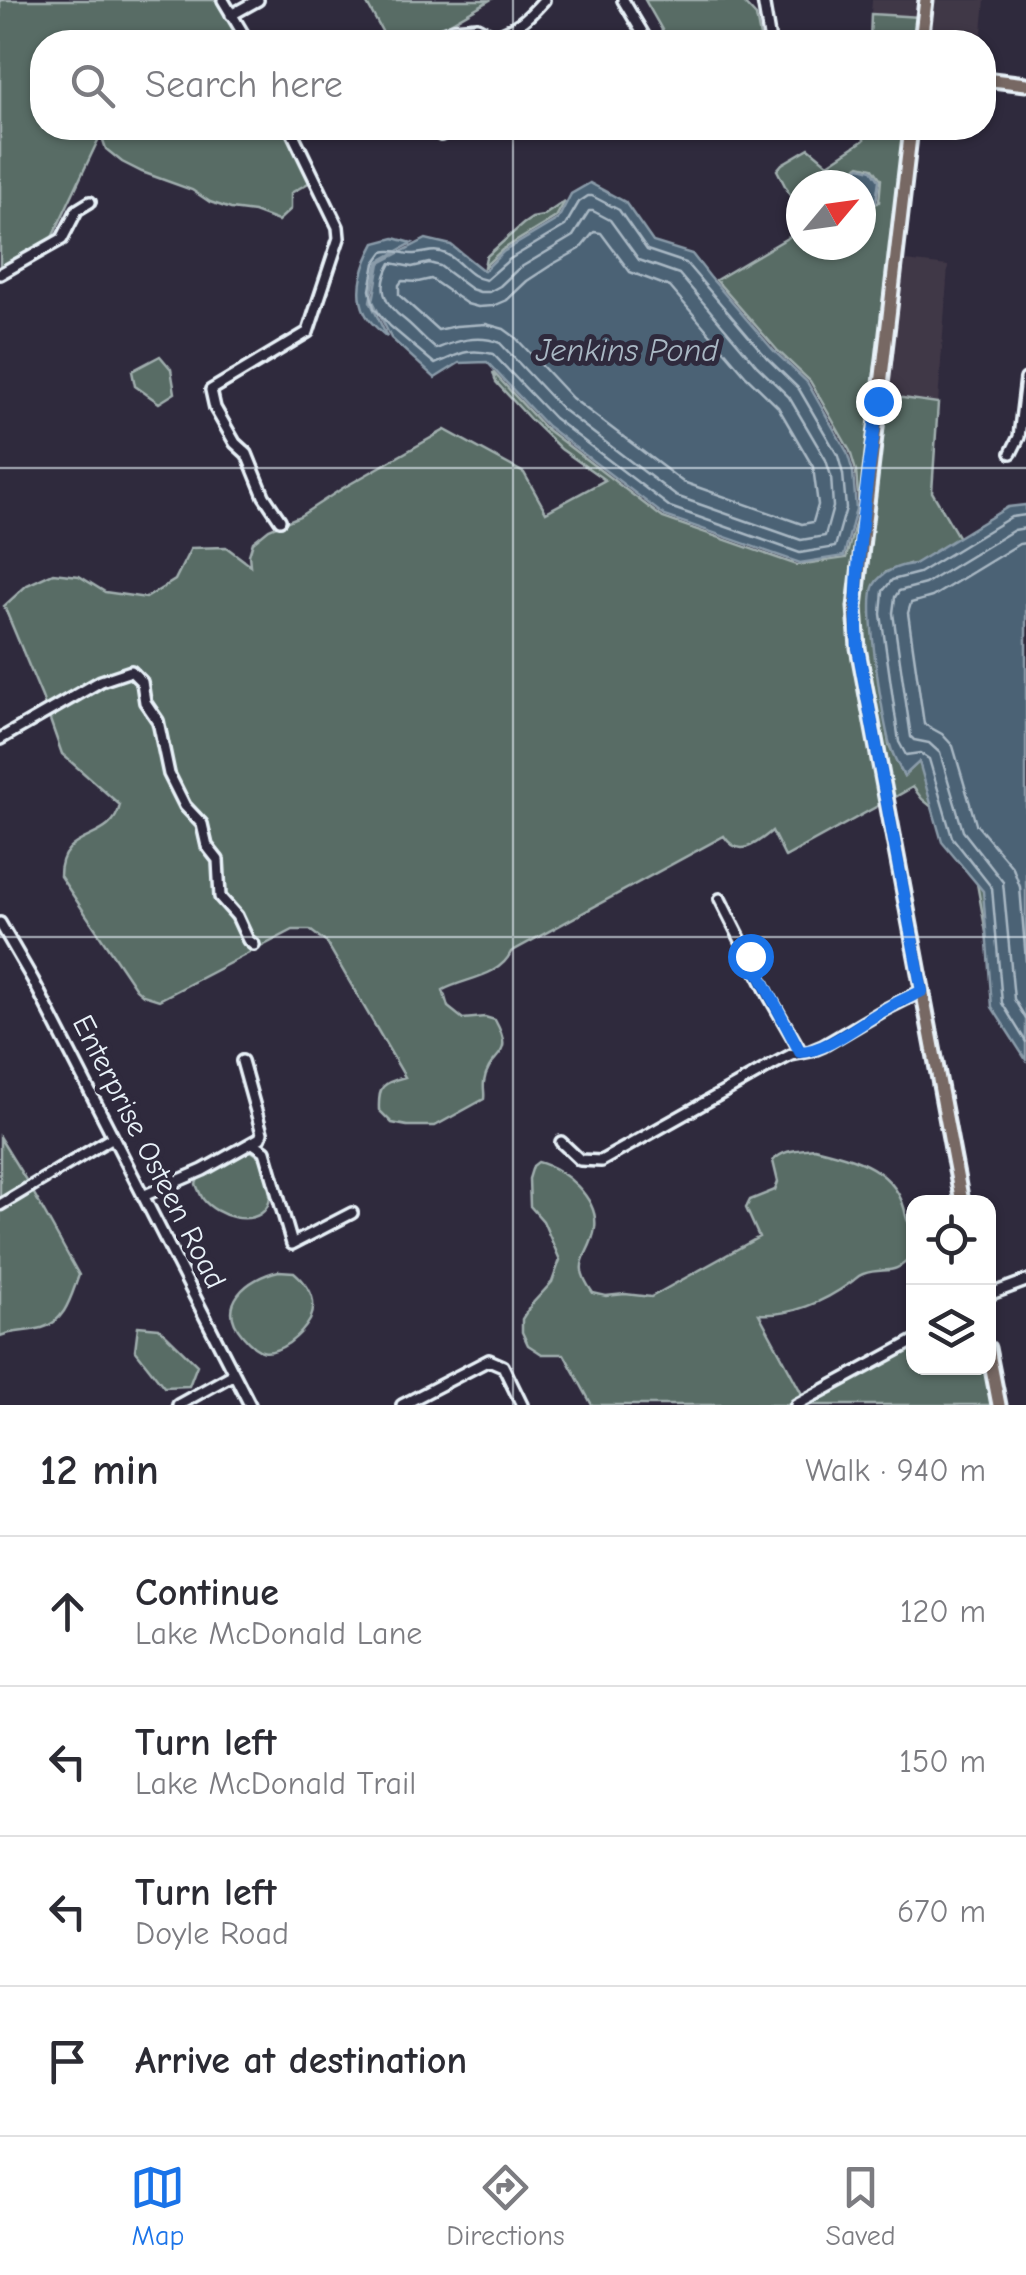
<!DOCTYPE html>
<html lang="en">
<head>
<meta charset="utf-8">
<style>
  :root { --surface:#fff; --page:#f7f7f7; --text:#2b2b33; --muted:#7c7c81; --line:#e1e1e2; --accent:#1a73e8 }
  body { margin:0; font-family:"Comic Neue",sans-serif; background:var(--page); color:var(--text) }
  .controls { position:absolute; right:30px; bottom:30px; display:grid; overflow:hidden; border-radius:20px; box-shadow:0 2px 8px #0004 }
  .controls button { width:90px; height:90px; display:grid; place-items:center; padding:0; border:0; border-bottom:2px solid var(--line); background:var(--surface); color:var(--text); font:50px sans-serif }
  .compass { position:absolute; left:786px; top:170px; width:90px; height:90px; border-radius:50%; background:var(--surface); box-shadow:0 2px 8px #0004; rotate:61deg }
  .stop { position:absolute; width:30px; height:30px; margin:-22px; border:8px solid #1a73e8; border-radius:50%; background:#fff }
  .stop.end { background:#1a73e8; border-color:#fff; box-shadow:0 2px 10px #0008 }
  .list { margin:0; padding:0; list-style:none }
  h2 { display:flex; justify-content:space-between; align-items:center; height:130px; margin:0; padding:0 40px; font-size:42px }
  h2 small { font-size:32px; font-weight:400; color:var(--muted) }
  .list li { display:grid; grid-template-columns:65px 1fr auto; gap:30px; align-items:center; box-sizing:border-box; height:150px; padding:0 40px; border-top:2px solid var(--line) }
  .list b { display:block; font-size:38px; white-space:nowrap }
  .list p { margin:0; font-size:32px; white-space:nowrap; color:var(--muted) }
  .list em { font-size:32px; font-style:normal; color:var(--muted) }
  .icon { flex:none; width:55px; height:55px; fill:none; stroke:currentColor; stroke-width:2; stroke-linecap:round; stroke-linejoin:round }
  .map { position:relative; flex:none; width:1026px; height:1405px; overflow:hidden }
  .search { position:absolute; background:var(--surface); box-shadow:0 2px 8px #0004; left:30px; right:30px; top:30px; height:110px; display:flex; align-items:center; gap:25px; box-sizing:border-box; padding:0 35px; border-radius:40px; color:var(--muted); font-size:38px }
  .sheet { height:730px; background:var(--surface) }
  nav { display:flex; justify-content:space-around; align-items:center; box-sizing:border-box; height:140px; border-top:2px solid var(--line); background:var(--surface); font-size:28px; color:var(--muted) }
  nav a { display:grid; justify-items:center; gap:5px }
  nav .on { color:var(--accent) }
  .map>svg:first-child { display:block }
</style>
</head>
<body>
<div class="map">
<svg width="1026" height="1405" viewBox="0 0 1026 1405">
  <rect width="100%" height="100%" fill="#2f2a3d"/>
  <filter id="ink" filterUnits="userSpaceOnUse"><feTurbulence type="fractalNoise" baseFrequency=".01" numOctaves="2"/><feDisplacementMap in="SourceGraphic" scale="20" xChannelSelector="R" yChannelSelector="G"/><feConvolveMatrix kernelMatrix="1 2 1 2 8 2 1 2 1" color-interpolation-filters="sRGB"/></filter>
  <g filter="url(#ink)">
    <path fill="#413747" d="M872,0H922L920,17L871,14Z
      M929,0H985L981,42H924Z
      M898,260L948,266L938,403L882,395Z"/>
    <path fill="#586c65" stroke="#a0aeae" stroke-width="2.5" fill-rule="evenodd" d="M0,0H219L244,42H42V128H286L312,181L291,193V209L278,221L254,212L231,209L210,202L192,190L142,172L122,162L106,149L101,134L49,244L0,271Z
      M365,0H490L431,34L411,42H388Z
      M645,0H741L756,16L761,42H669Z
      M871,14L920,17L918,42H870Z
      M865,128H906L893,246L871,393L876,395L852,607L883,803L785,857L772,831C756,844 739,859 724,836L511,952C500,977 465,978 443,990L448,1007L463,1019L485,1017L495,1020C517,1060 489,1050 484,1082C483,1088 485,1093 484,1099L435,1126H407L392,1123L379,1110C378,1086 382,1083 405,1077L327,943L310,930H293L159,1000L143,995L136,989L60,876C60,827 111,846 120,805L62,754L42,697L4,606L27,585L53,573L79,576L105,592L146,598L175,580L191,548L226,547L250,565L249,555L253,542L269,529L300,516L343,488L445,430L524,473L546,512L605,480L561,449L531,420L496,382L493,372L545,428L663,518L797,565L846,558L859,509L856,471L850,451L810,381L778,351L716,280L801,230V245H861V212L879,202L881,179L873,168L860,165L839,180L838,185H801V217L777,170L782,164L809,148L828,164L864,140Z
      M565,201L556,217L502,250L484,267L486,257L523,224L532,218L543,216Z
      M160,356L171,369L175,393L159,403L135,386L132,371Z
      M882,395L938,403L932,492L969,555L987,938L976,878L952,824L922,799L913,787L890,800L861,647L858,607ZM909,564L923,758L904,776L889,745L871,614L886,572Z
      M0,1138L29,1185L0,1202Z
      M814,1148C855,1158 898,1169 906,1216C907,1221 911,1226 912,1231C915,1238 913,1247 913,1255C892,1278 887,1266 863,1274C857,1276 855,1280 850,1283C824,1302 791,1316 759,1314L803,1396L792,1405H592L564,1354H542L528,1345L522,1332V1319L531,1305L552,1282L560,1260L543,1221L530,1206L529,1179L533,1166L538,1162C564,1168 599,1199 595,1228C590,1259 569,1260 593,1293L606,1296L625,1294L651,1297L759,1237L746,1208L750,1200L775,1190L778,1182L773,1161C783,1149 800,1150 814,1148Z
      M251,1151C262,1158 265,1163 268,1176C270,1186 272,1199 267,1207C253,1229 215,1215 203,1199C200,1194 198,1189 196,1184L200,1173L240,1153Z
      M32,1190L79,1275C71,1296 66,1321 42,1328C28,1332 14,1330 0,1336V1209Z
      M279,1271L294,1272C308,1284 319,1300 310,1320C305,1329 297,1337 289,1343C268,1357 258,1354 243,1336C215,1304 247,1278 279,1271Z
      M138,1326L159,1328L197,1365L189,1386L164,1387L135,1350Z
      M913,1345L914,1368H988L995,1405H800Z"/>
    <path fill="#4b6275" stroke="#8a9ba9" stroke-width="2.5" d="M860,167L872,170L879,180L876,202L862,210L861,185H841V181Z
      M590,183L625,202L653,242L692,254L710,277L774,351L807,382L847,452L853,472L856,509L844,556L800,563L665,516L547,426L487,362L459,363L435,378L391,338L373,301L380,263L426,239L451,245L484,271L503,252L558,219L571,194Z
      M394,238L412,243L378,262L370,301L387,337C380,331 369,322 365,313C354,291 364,262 375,243Z
      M1026,505V1060L992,1007L983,891L942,842L919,762L904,776C899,767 894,758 891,748C883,725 864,603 874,585C882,571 900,565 914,564L1008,507Z"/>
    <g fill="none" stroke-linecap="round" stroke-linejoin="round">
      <path stroke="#a9b8c4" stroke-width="2.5" d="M588,196H592L619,210L647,250L686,263L767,358L799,389L838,456L843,474L846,508L835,547L800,553L670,507L554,418L493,354C465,347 457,356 435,364L390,326L374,308L370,290L375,263L383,252C395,248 402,255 414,254C426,254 433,248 446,254C461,261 469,278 486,280L510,259L565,226L579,202Z
        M589,211H593L610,220L639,260L679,274L757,366L789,397L826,460L831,476L833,507L825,536L801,540L676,496L562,409L500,343C478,334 456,341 436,349C425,340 416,329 405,320C383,304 377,287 391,263L412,267L429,263L440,266L471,289L480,292H489L500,286L518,269L573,236Z
        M594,232L601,233L630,272L670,287L746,376L778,407L813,467L818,505L813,522L802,524L683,482L572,398L515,337L504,329L486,324L456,326L438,330L399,295V285L402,281L418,282L431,279L467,304L478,307L493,306L507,300L527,281L553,264L580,249Z
        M1026,515L1011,517L919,573L892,580L883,591L881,614L899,742L906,755L920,753L929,759L952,837L992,888L1002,1003L1026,1042
        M1026,528L1014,530L925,584L899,591L895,597L893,613L911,737L914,740L929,743L940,753L963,831L1003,882L1014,999L1026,1019
        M1026,543L1019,544L932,597L911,603L908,613L924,724L942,734L953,746L976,824L1013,868L1020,887L1026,961"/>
      <defs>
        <path id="minor" d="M223,0L248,42
          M623,0L648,42
          M763,0L770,42
          M231,15L258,0
          M418,42L454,29L477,27L494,36C516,29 528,18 544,0
          M438,128L441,135
          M0,274L62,239L77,210L90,202
          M1011,453L1019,437L1026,379
          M280,520L264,496L247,454L235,443L215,408L211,390L308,332L339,238L338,227L290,128
          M0,739L101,681L131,671L142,682L145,702L158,721L169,774L185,806L202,824L207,846L218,860L220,897L237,916L248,940L254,945
          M720,899L769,996L801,1052
          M0,923L33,980L250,1405
          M561,1142L580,1160L601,1161L772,1065L791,1055L811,1051L823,1046L886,1009L922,991
          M253,1143L265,1151L292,1244L352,1213
          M143,1196L203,1170L260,1138L262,1133L242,1061
          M0,1205L113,1137
          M988,1295L1026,1281
          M178,1405L234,1374
          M402,1405L489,1360L503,1366L522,1405
          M796,1405L914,1341"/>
        <path id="major" d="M921,42L926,0
          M984,79L1026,84
          M911,128L855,607L858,648L962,1202
          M988,1348L999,1405"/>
      </defs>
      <use href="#minor" stroke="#e8f1f8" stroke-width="16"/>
      <use href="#major" stroke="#e8f1f8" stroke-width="19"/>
      <use href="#minor" stroke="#2f2a3d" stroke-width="9"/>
      <use href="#major" stroke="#776864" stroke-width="11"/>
    </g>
  </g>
  <g fill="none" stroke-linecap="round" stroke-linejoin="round" filter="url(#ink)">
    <path stroke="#1a73e8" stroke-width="12" d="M750,956L800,1052C829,1051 861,1022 886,1009C898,1002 910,997 922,991L858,648C852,565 868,482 878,401"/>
  </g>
  <path fill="none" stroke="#e8f1f8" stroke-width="2.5" stroke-opacity="0.55" d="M513,0V42M513,128V1405M0,468H1026M0,937H1026"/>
  <g text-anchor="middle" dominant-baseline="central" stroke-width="10" stroke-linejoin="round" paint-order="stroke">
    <g font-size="30" fill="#e8f1f8" stroke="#2f2a3d">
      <text transform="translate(149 1152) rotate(63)">Enterprise Osteen Road</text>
    </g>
    <g font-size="32" font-style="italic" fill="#a9b8c4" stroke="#2f2a3d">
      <text x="627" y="350">Jenkins Pond</text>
    </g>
  </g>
</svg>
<div class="controls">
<button><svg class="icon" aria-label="locate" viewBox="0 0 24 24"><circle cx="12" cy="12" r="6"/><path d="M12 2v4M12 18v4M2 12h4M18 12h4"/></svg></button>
<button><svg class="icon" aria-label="layers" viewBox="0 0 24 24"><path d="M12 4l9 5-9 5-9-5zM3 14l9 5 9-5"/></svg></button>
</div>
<svg class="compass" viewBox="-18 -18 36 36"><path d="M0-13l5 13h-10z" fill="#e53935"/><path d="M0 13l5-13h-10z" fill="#7c7c81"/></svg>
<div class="stop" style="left:750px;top:956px"></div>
<div class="stop end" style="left:878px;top:401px"></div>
<div class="search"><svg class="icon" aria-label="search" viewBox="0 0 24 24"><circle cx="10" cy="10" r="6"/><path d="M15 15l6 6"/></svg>Search here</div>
</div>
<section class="sheet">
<h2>12 min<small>Walk · 940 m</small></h2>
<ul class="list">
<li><svg class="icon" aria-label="ahead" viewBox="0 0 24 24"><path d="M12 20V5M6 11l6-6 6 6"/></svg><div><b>Continue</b><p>Lake McDonald Lane</p></div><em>120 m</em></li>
<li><svg class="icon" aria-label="left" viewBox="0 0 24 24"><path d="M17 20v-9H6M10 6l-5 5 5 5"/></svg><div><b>Turn left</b><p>Lake McDonald Trail</p></div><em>150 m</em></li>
<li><svg class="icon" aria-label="left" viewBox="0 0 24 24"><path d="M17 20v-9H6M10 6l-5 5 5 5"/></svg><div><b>Turn left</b><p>Doyle Road</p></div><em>670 m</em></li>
<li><svg class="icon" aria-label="arrive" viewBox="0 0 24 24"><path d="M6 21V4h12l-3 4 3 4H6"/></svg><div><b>Arrive at destination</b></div></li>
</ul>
</section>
<nav>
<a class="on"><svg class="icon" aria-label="map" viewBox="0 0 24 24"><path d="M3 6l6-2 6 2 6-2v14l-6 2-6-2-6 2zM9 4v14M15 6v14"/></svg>Map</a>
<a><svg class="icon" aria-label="directions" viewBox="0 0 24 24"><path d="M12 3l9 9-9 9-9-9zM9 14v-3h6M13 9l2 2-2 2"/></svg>Directions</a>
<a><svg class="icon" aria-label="saved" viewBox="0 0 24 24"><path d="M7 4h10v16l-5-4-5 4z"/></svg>Saved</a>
</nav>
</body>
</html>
